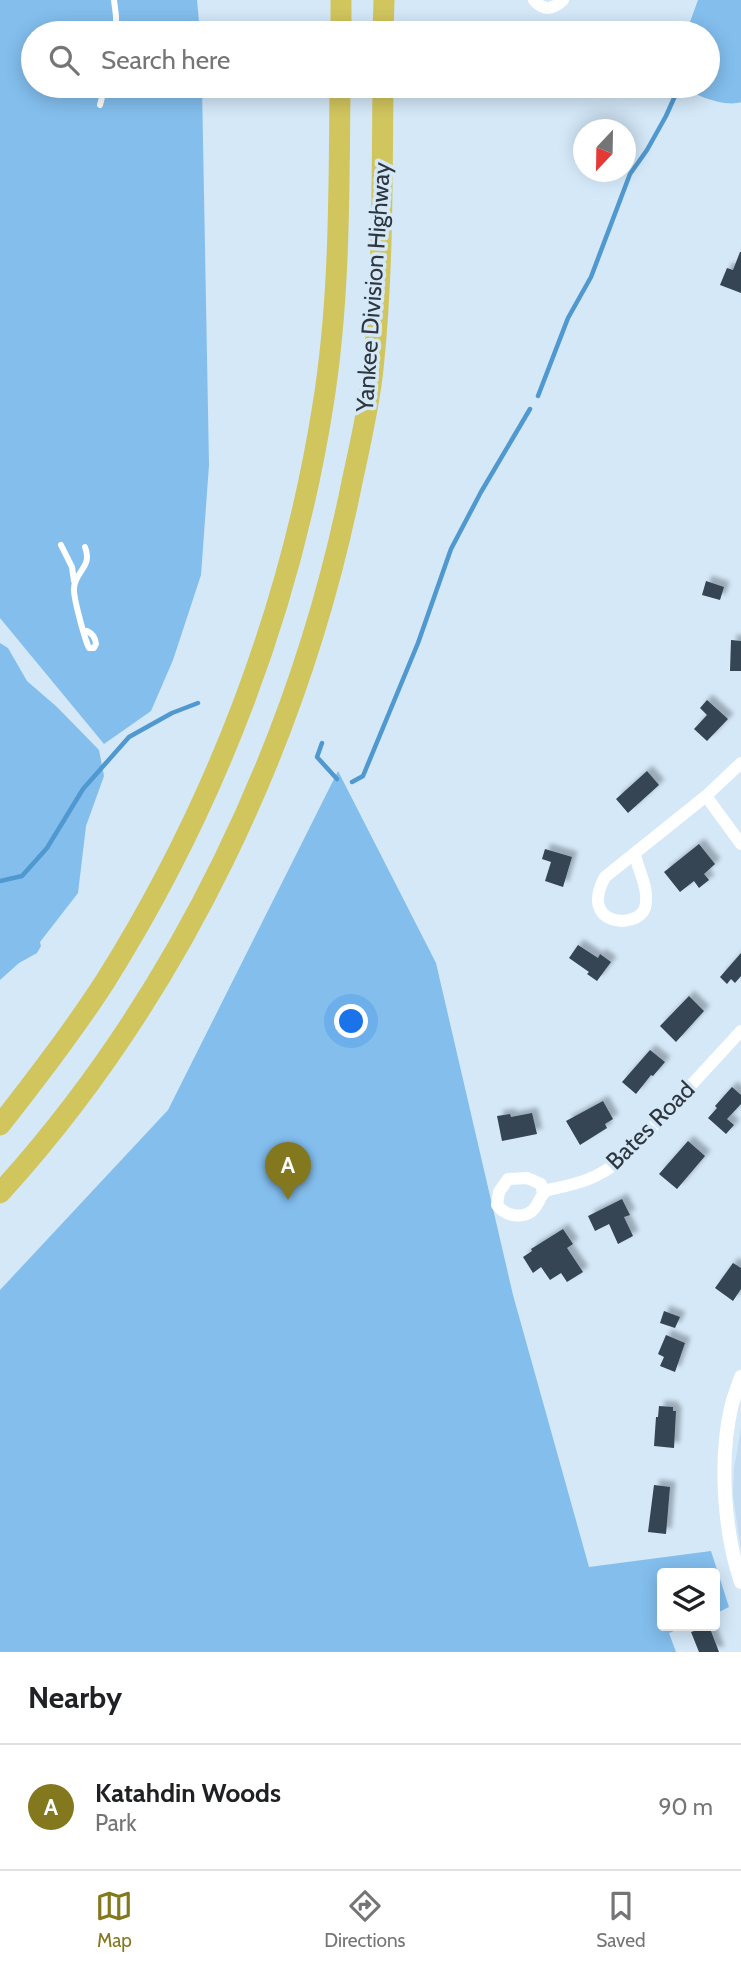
<!DOCTYPE html>
<html lang="en">
<head>
<meta charset="utf-8">
<style>
  :root { --surface:#fff; --page:#f2f2f2; --text:#202124; --muted:#757577; --line:#e0e0e0; --accent:#83781d }
  body { margin:0; font-family:Cabin,sans-serif; background:var(--page); color:var(--text) }
  .controls { position:absolute; right:21px; bottom:21px; display:grid; overflow:hidden; border-radius:7px; box-shadow:0 4px 18px #0003 }
  .controls button { width:63px; height:63px; display:grid; place-items:center; padding:0; border:0; border-bottom:2px solid var(--line); background:var(--surface); color:var(--text); font:35px sans-serif }
  .compass { position:absolute; left:573px; top:119px; width:63px; height:63px; border-radius:50%; background:var(--surface); box-shadow:0 4px 18px #0003; rotate:202deg }
  .you { position:absolute; left:352px; top:1022px; width:24px; height:24px; margin:-18px; border:5px solid #fff; border-radius:50%; background:#1a73e8; box-shadow:0 0 0 10px #1a73e833 }
  .badge { display:grid; place-items:center; width:46px; height:46px; border-radius:50%; background:var(--accent); color:#fff; font-size:23px; font-weight:700 }
  .pin { position:absolute; translate:-50% -58px; filter:drop-shadow(0 2px 4px #0008) }
  .pin::after { content:''; position:absolute; top:37px; width:24px; height:21px; background:inherit; clip-path:polygon(0 0,100% 0,50% 100%) }
  .list { margin:0; padding:0; list-style:none }
  h2 { display:flex; justify-content:space-between; align-items:center; height:91px; margin:0; padding:0 28px; font-size:30px }
  h2 small { font-size:23px; font-weight:400; color:var(--muted) }
  .list li { display:grid; grid-template-columns:46px 1fr auto; gap:21px; align-items:center; box-sizing:border-box; height:126px; padding:0 28px; border-top:2px solid var(--line) }
  .list b { display:block; font-size:26px; white-space:nowrap }
  .list p { margin:0; font-size:23px; white-space:nowrap; color:var(--muted) }
  .list em { font-size:23px; font-style:normal; color:var(--muted) }
  .icon { flex:none; width:38px; height:38px; fill:none; stroke:currentColor; stroke-width:2; stroke-linecap:round; stroke-linejoin:round }
  .map { position:relative; flex:none; width:741px; height:1652px; overflow:hidden }
  .search { position:absolute; background:var(--surface); box-shadow:0 4px 18px #0003; left:21px; right:21px; top:21px; height:77px; display:flex; align-items:center; gap:18px; box-sizing:border-box; padding:0 24px; border-radius:38px; color:var(--muted); font-size:26px }
  .sheet { height:217px; background:var(--surface) }
  nav { display:flex; justify-content:space-around; align-items:center; box-sizing:border-box; height:98px; border-top:2px solid var(--line); background:var(--surface); font-size:19px; color:var(--muted) }
  nav a { display:grid; justify-items:center; gap:4px }
  nav .on { color:var(--accent) }
  .map>svg:first-child { display:block }
</style>
</head>
<body>
<div class="map">
<svg width="741" height="1652" viewBox="0 0 741 1652">
  <defs>
    <filter id="shadow"><feDropShadow dx="5.5" dy="-5.5" stdDeviation="2" flood-color="#0004"/></filter>
  </defs>
  <rect width="100%" height="100%" fill="#d4e8f8"/>
  <path fill="#c3dcf1" d="M741,1428V1550L733,1496L734,1469Z"/>
  <path fill="#83beed" d="M0,0H197L200,33H33V86H202L209,465L201,575L173,660L151,711L104,744L0,618Z
    M698,0H741V102C724,108 695,94 679,87V86H708V33H686Z
    M0,643L8,648L27,681L57,707L99,750L104,776L86,826L78,893L40,942L41,946L37,953L19,963L0,980Z
    M338,771L436,963L513,1295L589,1567L711,1551L729,1607L715,1614V1573H662V1626H687L669,1633L676,1652H0V1290L168,1110Z"/>
  <g fill="none" stroke-linecap="round" stroke-linejoin="round">
    <path stroke="#5098d0" stroke-width="4.5" d="M538,396L568,318L591,277L630,174L647,150L666,116L679,87
      M322,743L317,757L337,779
      M352,782L363,776L418,643L451,549L481,492L530,409
      M0,881L22,876L47,848L83,789L129,737L172,713L198,703"/>
  </g>
  <path fill="#344452" filter="url(#shadow)" d="M740,252H741V293L720,285L727,268L733,270Z
    M706,581L724,587L720,600L702,595Z
    M731,640L741,641V671H730Z
    M707,700L728,719L707,741L694,729L707,715L700,708Z
    M647,771L659,785L628,813L616,799Z
    M699,844L715,864L704,874L709,880L699,888L694,881L680,892L664,872Z
    M545,849L572,857L563,887L545,881L551,862L542,859Z
    M578,945L598,958L600,954L611,962L597,981L587,974L589,972L569,958Z
    M741,953V976L735,983L731,979L727,984L720,977Z
    M689,996L704,1011L676,1042L660,1026Z
    M650,1050L665,1062L653,1076L651,1075L636,1094L622,1082Z
    M732,1087L741,1095V1104L727,1119L734,1125L726,1134L708,1118L717,1108L715,1106Z
    M603,1101L613,1119L605,1124L607,1128L580,1145L566,1121Z
    M532,1113L537,1134L502,1141L497,1116L510,1114L511,1117Z
    M688,1141L705,1156L677,1189L659,1174Z
    M622,1199L630,1215L624,1217L633,1236L618,1244L609,1224L595,1231L588,1216Z
    M563,1229L573,1244L567,1248L583,1272L567,1282L561,1273L550,1280L541,1267L533,1273L523,1257L532,1251L531,1249Z
    M733,1263L741,1268V1289L733,1301L715,1288Z
    M664,1311L680,1317L675,1328L660,1323Z
    M666,1335L685,1343L675,1372L660,1366L664,1357L658,1354Z
    M659,1406L673,1407V1411H676L674,1448L654,1446L656,1417H658Z
    M654,1485L670,1487L666,1534L648,1532Z
    M709,1626L719,1652H699L691,1632Z"/>
  <g fill="none" stroke-linecap="round" stroke-linejoin="round">
    <path stroke="#fff" stroke-width="6" d="M114,0L116,16V33
      M100,105L105,86
      M61,545L72,567L74,581
      M85,547C93,567 75,571 74,588C73,597 85,640 89,648H94L96,644C95,637 93,634 87,631"/>
    <path stroke="#fff" stroke-width="12" d="M534,0C543,11 553,10 563,0
      M706,796L741,763
      M635,854C638,871 650,889 645,908C637,930 578,926 605,877L706,796L741,844
      M543,1193L541,1184L527,1178L508,1179L499,1192L497,1205C505,1216 524,1220 534,1209C540,1202 540,1194 548,1190C582,1183 596,1179 624,1158L741,1031"/>
    <path stroke="#fff" stroke-width="14" d="M741,1377C738,1387 733,1398 731,1408C719,1461 724,1532 741,1582"/>
    <path stroke="#d1c55e" stroke-width="21" d="M341,33V0
      M383,33L384,0
      M0,1125C37,1078 74,1030 106,980C215,806 291,608 323,405C340,300 339,192 340,86
      M0,1193C178,997 300,741 352,482C360,445 369,407 373,369C383,275 382,180 383,86"/>
  </g>
  <g text-anchor="middle" dominant-baseline="central" stroke-width="7" stroke-linejoin="round" paint-order="stroke">
    <g font-size="24" fill="#2f363d" stroke="#d4e8f8">
      <text transform="translate(373 287) rotate(-86)">Yankee Division Highway</text>
      <text transform="translate(650 1125) rotate(-45)">Bates Road</text>
    </g>
  </g>
</svg>
<div class="controls">
<button><svg class="icon" aria-label="layers" viewBox="0 0 24 24"><path d="M12 4l9 5-9 5-9-5zM3 14l9 5 9-5"/></svg></button>
</div>
<svg class="compass" viewBox="-18 -18 36 36"><path d="M0-13l5 13h-10z" fill="#e53935"/><path d="M0 13l5-13h-10z" fill="#757577"/></svg>
<div class="you"></div>
<div class="pin badge" style="left:288px;top:1200px">A</div>
<div class="search"><svg class="icon" aria-label="search" viewBox="0 0 24 24"><circle cx="10" cy="10" r="6"/><path d="M15 15l6 6"/></svg>Search here</div>
</div>
<section class="sheet">
<h2>Nearby<small></small></h2>
<ul class="list">
<li><span class="badge">A</span><div><b>Katahdin Woods</b><p>Park</p></div><em>90 m</em></li>
</ul>
</section>
<nav>
<a class="on"><svg class="icon" aria-label="map" viewBox="0 0 24 24"><path d="M3 6l6-2 6 2 6-2v14l-6 2-6-2-6 2zM9 4v14M15 6v14"/></svg>Map</a>
<a><svg class="icon" aria-label="directions" viewBox="0 0 24 24"><path d="M12 3l9 9-9 9-9-9zM9 14v-3h6M13 9l2 2-2 2"/></svg>Directions</a>
<a><svg class="icon" aria-label="saved" viewBox="0 0 24 24"><path d="M7 4h10v16l-5-4-5 4z"/></svg>Saved</a>
</nav>
</body>
</html>
